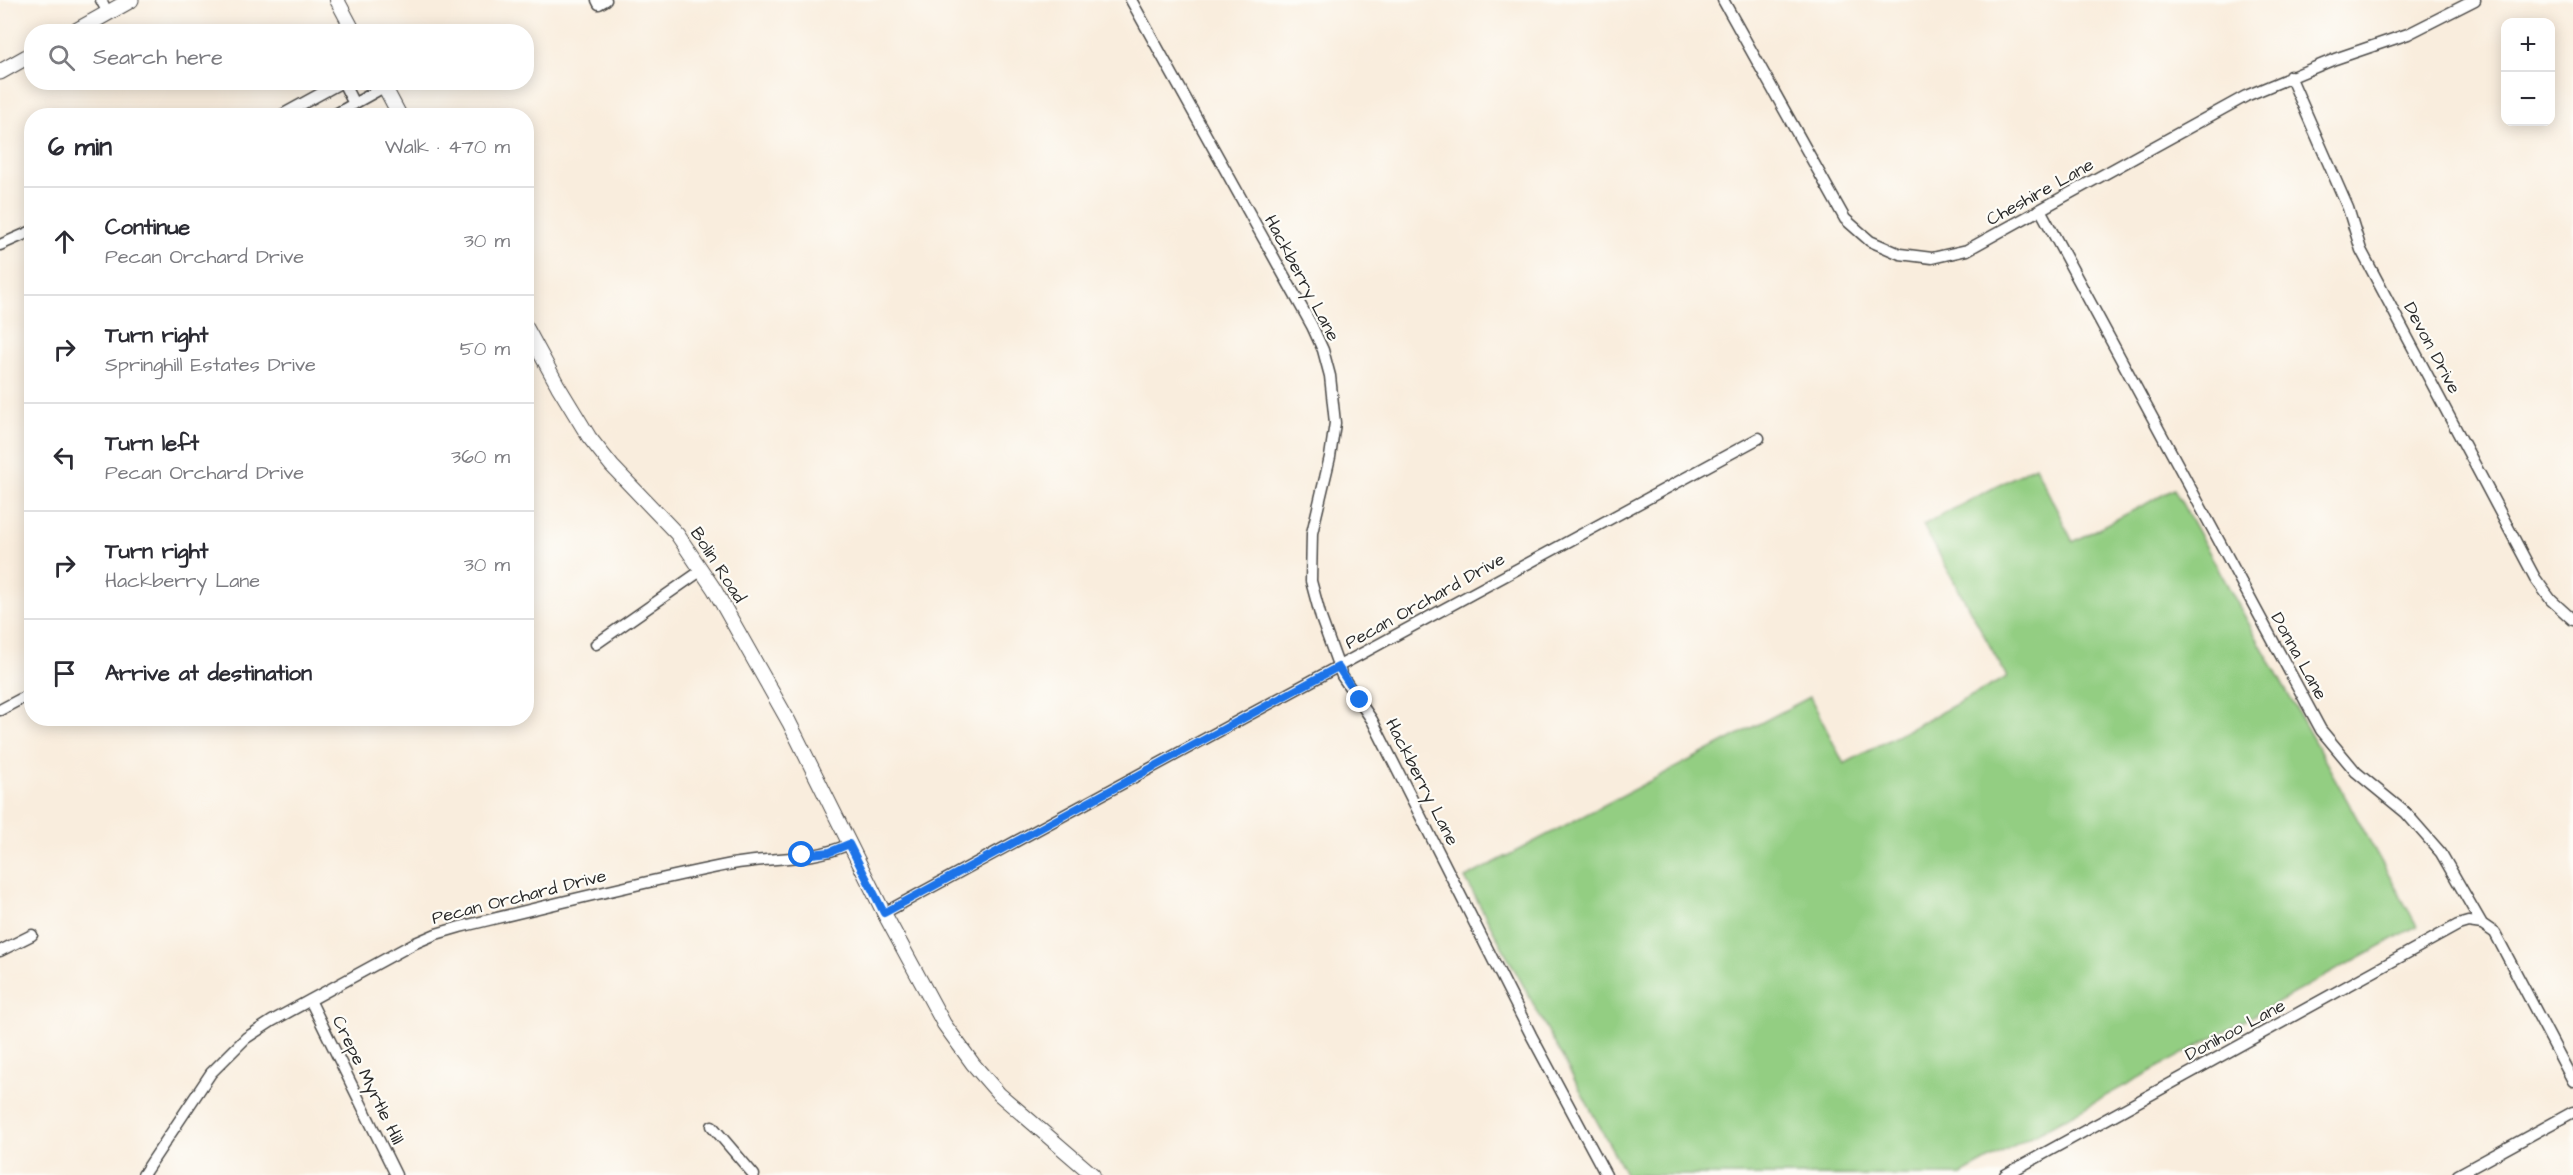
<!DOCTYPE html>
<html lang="en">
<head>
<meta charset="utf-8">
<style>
  :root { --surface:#fff; --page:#f7f7f7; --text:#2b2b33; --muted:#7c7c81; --line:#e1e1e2 }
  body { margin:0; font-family:"Architects Daughter",sans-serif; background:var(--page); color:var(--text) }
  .controls { position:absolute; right:18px; top:18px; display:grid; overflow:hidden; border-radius:12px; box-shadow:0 3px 15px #0003 }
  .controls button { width:54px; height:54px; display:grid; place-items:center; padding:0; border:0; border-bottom:2px solid var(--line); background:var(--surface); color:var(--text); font:30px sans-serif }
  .stop { position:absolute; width:18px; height:18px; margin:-14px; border:4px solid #1a73e8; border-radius:50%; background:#fff }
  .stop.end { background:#1a73e8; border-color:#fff; box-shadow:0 2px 6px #0008 }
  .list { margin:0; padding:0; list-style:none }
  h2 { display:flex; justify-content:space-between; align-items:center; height:78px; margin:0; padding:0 24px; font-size:26px }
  h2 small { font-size:20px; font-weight:400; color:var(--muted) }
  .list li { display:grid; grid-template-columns:39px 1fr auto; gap:18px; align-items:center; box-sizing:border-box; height:108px; padding:0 24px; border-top:2px solid var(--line) }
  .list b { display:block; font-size:22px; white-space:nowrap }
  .list p { margin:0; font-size:20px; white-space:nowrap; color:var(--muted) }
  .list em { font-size:20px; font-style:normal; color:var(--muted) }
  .icon { flex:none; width:33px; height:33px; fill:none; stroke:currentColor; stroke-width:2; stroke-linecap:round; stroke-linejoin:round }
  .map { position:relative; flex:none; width:2573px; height:1175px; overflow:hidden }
  .search { position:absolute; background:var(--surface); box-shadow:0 3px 15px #0003; left:24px; top:24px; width:510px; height:66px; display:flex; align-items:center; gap:15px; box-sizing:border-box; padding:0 21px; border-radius:24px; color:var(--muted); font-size:22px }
  .panel { position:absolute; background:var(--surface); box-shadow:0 3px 15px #0003; left:24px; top:108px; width:510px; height:618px; border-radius:24px }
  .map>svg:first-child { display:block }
</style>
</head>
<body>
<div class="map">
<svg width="2573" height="1175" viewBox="0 0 2573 1175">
  <rect width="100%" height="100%" fill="#fdfcf7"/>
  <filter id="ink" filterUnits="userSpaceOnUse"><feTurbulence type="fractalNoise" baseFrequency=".0167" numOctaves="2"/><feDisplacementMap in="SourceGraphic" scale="12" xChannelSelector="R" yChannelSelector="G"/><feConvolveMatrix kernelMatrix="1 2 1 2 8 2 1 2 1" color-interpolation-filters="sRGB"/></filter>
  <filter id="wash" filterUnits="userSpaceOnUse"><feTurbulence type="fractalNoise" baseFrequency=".008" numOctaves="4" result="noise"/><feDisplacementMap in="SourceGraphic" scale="24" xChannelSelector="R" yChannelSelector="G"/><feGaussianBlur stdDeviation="1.35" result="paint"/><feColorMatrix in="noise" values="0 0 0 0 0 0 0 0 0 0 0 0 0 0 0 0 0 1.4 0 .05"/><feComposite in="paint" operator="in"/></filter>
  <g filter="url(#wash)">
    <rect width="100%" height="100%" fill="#f9eddd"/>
    <path fill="#93ce82" stroke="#5f7c56" stroke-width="1.5" d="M2035,466L2073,542L2174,489L2417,926L1961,1175H1626L1465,878L1810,697L1844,764L2007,677L1923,525Z"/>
  </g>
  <g filter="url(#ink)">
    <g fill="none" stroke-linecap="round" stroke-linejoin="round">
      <defs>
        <path id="minor" d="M101,0L108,13
          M597,0L599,4L606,0
          M1131,0L1312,326L1323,350L1330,376L1335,423L1330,457L1312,533L1311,581L1321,618L1342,676L1372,720L1531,1035L1606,1175
          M1723,0L1845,219L1870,241L1900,254L1932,258L1967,250L2246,96L2335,59L2408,34L2475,0
          M2290,76L2348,208L2361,250L2535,578L2551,600L2573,620
          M343,82L354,104
          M280,116L342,82
          M332,116L384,87
          M2041,211L2321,730L2356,772L2406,813L2441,853L2482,924L2495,933L2573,1081
          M0,245L32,231
          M596,644L702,570
          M0,710L32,693
          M884,913L1759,438
          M0,951L32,935
          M310,1000L396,1175
          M712,1126L754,1175
          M143,1175L211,1073L246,1038L272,1021L413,944L436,934L460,927C550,905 641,882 732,864C770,857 814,861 849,844
          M2005,1175L2458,925L2468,922L2482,924
          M2458,1175L2573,1112"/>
        <path id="tertiary" d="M337,0L354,32
          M382,82L400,116
          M526,327L558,386L589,437L612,466L677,534L714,589L789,722L884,913L944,1024L973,1064L999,1094L1093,1175"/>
        <path id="secondary" d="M74,32L131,0
          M0,72L32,54"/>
      </defs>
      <use href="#minor" stroke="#4a4846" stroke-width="13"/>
      <use href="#tertiary" stroke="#4a4846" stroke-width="16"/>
      <use href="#secondary" stroke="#4a4846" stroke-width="17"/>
      <use href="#minor" stroke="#fff" stroke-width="10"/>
      <use href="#tertiary" stroke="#fff" stroke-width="14"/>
      <use href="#secondary" stroke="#fff" stroke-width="15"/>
    </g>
  </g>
  <g fill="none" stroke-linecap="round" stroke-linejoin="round" filter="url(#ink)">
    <path stroke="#1a73e8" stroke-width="8" d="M802,855L830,852L849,844L884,913L1338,667L1360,700"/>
  </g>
  <g text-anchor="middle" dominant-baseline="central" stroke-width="4.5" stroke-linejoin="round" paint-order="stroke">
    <g font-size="18" fill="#2b2b2b" stroke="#fdfcf7">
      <text transform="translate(2040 192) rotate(-29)">Cheshire Lane</text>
      <text transform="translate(1302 278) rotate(62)">Hackberry Lane</text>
      <text transform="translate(2432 348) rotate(62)">Devon Drive</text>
      <text transform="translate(718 565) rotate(57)">Bolin Road</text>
      <text transform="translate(1425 601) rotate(-29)">Pecan Orchard Drive</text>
      <text transform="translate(2299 656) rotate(61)">Donna Lane</text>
      <text transform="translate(1422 782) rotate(63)">Hackberry Lane</text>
      <text transform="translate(519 897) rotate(-14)">Pecan Orchard Drive</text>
      <text transform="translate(2235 1030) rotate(-28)">Donihoo Lane</text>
      <text transform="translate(368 1080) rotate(64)">Crepe Myrtle Hill</text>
    </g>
  </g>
</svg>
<div class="controls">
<button>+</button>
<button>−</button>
</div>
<div class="stop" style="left:802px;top:855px"></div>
<div class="stop end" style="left:1360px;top:700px"></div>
<div class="search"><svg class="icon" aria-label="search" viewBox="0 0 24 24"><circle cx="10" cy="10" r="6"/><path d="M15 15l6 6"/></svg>Search here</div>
<section class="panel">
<h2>6 min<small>Walk · 470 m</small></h2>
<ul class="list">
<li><svg class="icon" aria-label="ahead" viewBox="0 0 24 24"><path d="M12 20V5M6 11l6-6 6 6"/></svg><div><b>Continue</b><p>Pecan Orchard Drive</p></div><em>30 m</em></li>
<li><svg class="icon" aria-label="right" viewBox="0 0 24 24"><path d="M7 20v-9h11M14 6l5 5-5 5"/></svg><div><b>Turn right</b><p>Springhill Estates Drive</p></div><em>50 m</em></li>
<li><svg class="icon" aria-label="left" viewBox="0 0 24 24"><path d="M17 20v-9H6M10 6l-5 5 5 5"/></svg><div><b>Turn left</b><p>Pecan Orchard Drive</p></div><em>360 m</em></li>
<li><svg class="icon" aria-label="right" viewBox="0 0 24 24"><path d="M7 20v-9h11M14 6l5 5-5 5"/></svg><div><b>Turn right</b><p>Hackberry Lane</p></div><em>30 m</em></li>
<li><svg class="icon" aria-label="arrive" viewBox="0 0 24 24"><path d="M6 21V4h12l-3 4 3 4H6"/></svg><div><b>Arrive at destination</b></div></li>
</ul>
</section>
</div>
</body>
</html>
